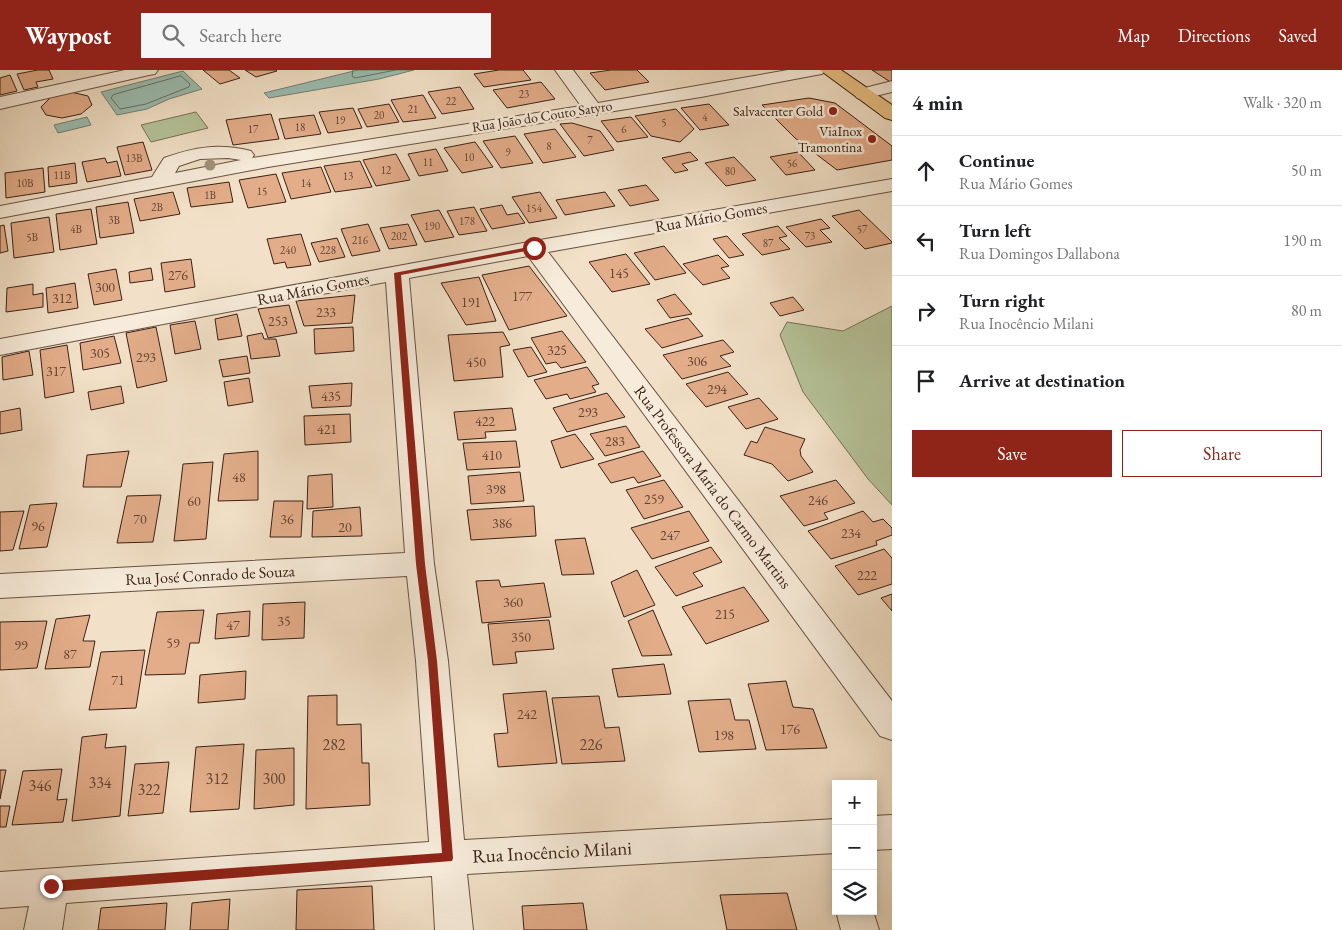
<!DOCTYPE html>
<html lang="en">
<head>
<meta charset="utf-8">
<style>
  :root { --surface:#fff; --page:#f6f6f6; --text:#202124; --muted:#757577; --line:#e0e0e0; --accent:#8f2418 }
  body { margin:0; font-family:"EB Garamond",serif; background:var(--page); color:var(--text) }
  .controls { position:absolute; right:15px; bottom:15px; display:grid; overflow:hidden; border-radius:0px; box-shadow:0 2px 12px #0003 }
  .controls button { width:45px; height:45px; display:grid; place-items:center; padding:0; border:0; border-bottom:1px solid var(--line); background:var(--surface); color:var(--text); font:25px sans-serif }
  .stop { position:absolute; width:15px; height:15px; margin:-11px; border:4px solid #8f2418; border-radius:50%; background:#fff }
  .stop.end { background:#8f2418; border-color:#fff; box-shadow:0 1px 5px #0008 }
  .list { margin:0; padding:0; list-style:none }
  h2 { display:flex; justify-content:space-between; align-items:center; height:65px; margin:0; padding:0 20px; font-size:21px }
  h2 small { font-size:16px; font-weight:400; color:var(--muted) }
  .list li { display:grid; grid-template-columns:32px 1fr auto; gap:15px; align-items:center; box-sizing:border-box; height:70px; padding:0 20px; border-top:1px solid var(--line) }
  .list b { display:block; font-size:19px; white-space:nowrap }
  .list p { margin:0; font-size:16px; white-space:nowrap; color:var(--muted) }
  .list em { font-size:16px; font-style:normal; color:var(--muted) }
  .actions { display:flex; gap:10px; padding:15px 20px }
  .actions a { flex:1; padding:11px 0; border:1px solid var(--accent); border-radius:0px; text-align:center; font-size:18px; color:var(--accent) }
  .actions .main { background:var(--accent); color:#fff }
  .icon { flex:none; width:28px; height:28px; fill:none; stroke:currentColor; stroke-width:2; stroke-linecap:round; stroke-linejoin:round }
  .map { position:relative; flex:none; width:892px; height:860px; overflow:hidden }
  header { display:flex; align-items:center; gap:30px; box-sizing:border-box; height:70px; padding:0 25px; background:var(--accent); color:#fff }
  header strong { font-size:24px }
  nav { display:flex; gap:28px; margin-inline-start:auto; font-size:18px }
  .search { width:350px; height:45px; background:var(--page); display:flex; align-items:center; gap:12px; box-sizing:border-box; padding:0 18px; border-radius:0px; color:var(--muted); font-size:19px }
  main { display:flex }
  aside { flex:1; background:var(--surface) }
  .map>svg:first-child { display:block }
</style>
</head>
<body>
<header>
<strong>Waypost</strong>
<div class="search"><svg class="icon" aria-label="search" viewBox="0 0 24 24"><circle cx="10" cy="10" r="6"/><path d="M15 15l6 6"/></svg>Search here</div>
<nav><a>Map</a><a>Directions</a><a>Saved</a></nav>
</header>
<main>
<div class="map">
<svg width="892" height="860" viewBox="0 0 892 860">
  <rect width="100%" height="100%" fill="#f2e1c8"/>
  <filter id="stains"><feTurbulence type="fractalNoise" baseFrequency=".004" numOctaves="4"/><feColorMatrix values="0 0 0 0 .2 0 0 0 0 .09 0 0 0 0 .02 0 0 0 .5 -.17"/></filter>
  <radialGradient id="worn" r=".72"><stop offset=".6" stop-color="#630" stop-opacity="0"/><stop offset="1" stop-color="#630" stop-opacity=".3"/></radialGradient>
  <path fill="#b6c399" stroke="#787258" d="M196,42L208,58L151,72L141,55Z
    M892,236V435L868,409L803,322L780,265L787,252L843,261Z"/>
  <path fill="#9bbeb2" stroke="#747f74" d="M358,0H414L379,9L269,28L264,23Z
    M183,1L202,19L169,29L147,39L117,45L101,22Z
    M87,47L91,55L58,63L54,55Z"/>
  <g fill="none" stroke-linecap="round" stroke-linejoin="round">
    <path stroke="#6a7064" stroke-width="1" d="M353,0L352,6L355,8L396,0
      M181,6L190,14L189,17L146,34L120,39L111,28L113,25Z"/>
  </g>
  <path fill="#e3ad8a" stroke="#3a2116" d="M38,0H49L53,9L36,12L38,17L24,20L17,4Z
    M203,0H229L240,8L220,14Z
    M245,0H276L277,1L256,7Z
    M499,0H523L531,10L484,17L474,4Z
    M611,0H637L649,12L605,20L590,3Z
    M872,0H892V13Z
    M10,5L17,21L0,25V8Z
    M541,12L555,29L507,38L493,20Z
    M460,17L474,39L442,44L428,22Z
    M71,22L88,26L92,35L81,44L62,48L46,45L41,37L51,27Z
    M423,25L436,48L403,52L391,30Z
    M809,28L835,33L892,76V90L837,100L795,68L762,35Z
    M389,34L399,52L367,57L358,39Z
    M709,34L729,55L700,60L681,38Z
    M353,38L362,58L328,63L319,42Z
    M676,39L694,59L680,72L651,66L635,46Z
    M271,44L279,69L233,75L226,50Z
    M314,45L321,64L285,69L279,49Z
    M631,47L648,67L617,72L601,51Z
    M572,53L600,61L614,80L584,86L560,54Z
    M555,59L576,87L543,93L524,64Z
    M515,66L533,93L501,98L483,71Z
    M143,72L152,100L125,105L117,77Z
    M475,72L493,97L462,103L444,78Z
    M436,79L448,101L419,106L408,84Z
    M690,82L698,90L682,94L688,100L675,103L662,88Z
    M798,82L815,100L786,105L770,87Z
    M396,84L410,110L376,116L363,90Z
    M734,87L756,110L726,116L705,93Z
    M105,88L107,93L117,91L121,106L87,112L82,92Z
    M360,91L372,117L335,122L324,96Z
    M75,93L77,113L49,117L48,97Z
    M321,97L331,122L291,129L282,103Z
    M43,98L45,122L6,128L5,103Z
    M276,104L286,132L248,138L239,110Z
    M229,112L233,132L191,137L187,118Z
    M646,115L659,130L630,136L618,120Z
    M173,122L180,144L140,151L134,129Z
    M540,122L557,148L529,153L512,127Z
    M605,122L615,136L565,145L556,130Z
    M128,132L134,163L100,168L96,137Z
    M502,135L507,145L518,143L525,153L492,159L480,139Z
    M474,137L487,161L459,165L447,141Z
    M91,139L97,174L60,180L56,144Z
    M439,140L454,167L425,172L411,145Z
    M859,140L892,172V173L865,179L832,146Z
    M49,147L54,182L14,188L11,153Z
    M821,149L830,158L820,160L832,172L806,177L786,157Z
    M368,154L380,181L352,186L341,159Z
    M408,154L417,175L389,179L380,158Z
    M4,155L8,181L0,183V156Z
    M778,156L787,166L779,168L790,179L762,185L742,164Z
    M301,164L311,195L287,198L285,192L274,194L267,169Z
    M727,166L744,185L729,188L713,169Z
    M337,168L345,187L319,192L311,173Z
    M664,176L686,203L655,210L634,183Z
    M626,184L650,214L612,222L589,192Z
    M718,185L729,196L721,198L730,208L703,215L683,194Z
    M191,189L195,217L165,222L161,193Z
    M529,196L567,246L509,260L482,205Z
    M151,198L153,210L130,213L129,202Z
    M116,199L122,230L94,235L88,204Z
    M479,207L496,251L466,255L441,213Z
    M75,213L78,238L48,243L46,218Z
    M33,214V225L43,223V237L6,242L7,218Z
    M675,224L692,244L670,248L657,230Z
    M355,225L352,253L304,256L296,231Z
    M793,227L804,240L780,246L770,233Z
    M289,235L297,263L268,268L258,239Z
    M237,244L242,266L218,270L215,249Z
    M688,248L703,266L662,278L645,259Z
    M195,251L201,279L175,284L170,255Z
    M156,257L167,311L137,318L126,263Z
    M353,257L354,281L315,284L314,259Z
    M562,261L586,292L561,298L556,292L546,294L531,268Z
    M503,262L510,275L500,277L503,307L454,311L448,265Z
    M262,263L264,269H276L280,286L251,289L247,266Z
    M114,266L121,293L83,300L80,273Z
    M723,270L734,282L720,286L731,296L682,309L663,285Z
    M67,275L74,322L45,328L40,280Z
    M531,277L547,302L528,307L513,280Z
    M29,281L33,305L3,310L2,287Z
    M247,286L250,303L223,307L219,290Z
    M587,297L599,314L592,316L596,322L570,329L567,324L546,329L534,310Z
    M728,302L748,324L706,337L686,314Z
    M249,308L253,332L228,336L224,312Z
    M352,313L351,336L312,338L309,316Z
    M121,316L124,333L91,340L88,322Z
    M607,323L625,347L567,362L553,338Z
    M759,328L778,349L746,359L728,337Z
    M20,338L22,360L0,364V342Z
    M512,338L516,360L485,362L486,368L458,370L454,342Z
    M350,344L351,372L305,375L304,346Z
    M626,356L640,377L605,386L590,364Z
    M765,357L805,369L800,380L801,386L813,402L788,411L772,394L744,385L751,371L757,373Z
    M575,364L594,389L561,398L551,371Z
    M516,371L520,397L467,400L463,373Z
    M129,381L121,417H83L87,385Z
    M258,381V430L218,431L224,384Z
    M643,381L661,406L638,413L634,407L611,413L598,394Z
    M213,392L206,469L174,471L183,394Z
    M520,402L524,431L471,434L468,406Z
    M332,404L333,437L307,439L308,406Z
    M664,410L683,437L644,449L626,420Z
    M836,410L855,433L824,443L828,449L804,456L780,426Z
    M161,425L153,472L117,473L127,426Z
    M274,431H303L301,467H270Z
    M57,433L47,477L19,479L30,435Z
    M534,436L536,466L471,470L467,440Z
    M360,437L362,466L312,467L313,441Z
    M24,441L13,480L0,481V442Z
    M689,441L709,471L652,489L631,458Z
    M863,441L873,452L883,449L892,458V465L876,471L877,475L831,489L808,461Z
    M585,468L594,504L562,505L555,470Z
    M711,477L722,492L693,503L703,516L676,526L655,497Z
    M884,479L892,488V514L858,525L835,496Z
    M637,500L655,535L624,547L611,512Z
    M499,510L501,517L544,513L551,547L482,553L476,511Z
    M744,517L769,551L706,574L682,537Z
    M892,524V541L881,528Z
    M305,532L304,568L262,570L263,534Z
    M204,540L199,573H190L185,604L145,605L157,542Z
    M653,540L672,585L642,586L628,551Z
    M250,541L249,566L215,569L217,544Z
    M90,545L83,571H95L90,597L45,599L56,549Z
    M549,550L554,579L515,582L517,593L493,595L488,554Z
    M47,551L37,598L0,600V552Z
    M145,580L136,638L89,640L101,582Z
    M664,594L671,624L618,627L612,599Z
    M246,601L245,629L198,633L200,605Z
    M786,611L793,637L813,639L827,678L766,680L748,614Z
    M546,621L557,693L498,697L494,664L508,663L503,624Z
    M337,625V655L361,654L362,693H369L370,735L306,739L308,626Z
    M599,626L605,658L619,657L625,691L562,694L552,628Z
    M730,629L735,650H749L756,679L699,682L688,631Z
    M107,664L105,678L126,676L120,746L72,751L82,667Z
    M244,674L239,739L190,742L196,677Z
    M294,678V735L254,739L256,680Z
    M169,692L163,743L128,746L135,694Z
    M62,699L57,730L67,729L63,752L12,755L23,701Z
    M0,700H6L0,729Z
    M0,736H10L6,757H0Z
    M372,816L374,860H296L297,820Z
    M787,823L797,860H727L720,825Z
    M230,829L228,860H190L192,833Z
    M167,833L165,860H98L101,838Z
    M583,833L587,860H524L522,836Z"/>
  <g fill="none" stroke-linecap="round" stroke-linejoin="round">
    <defs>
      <path id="minor" d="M125,0H158L155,4L149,5L0,39V27Z
        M555,0H573L598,33L788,0H825L822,4L816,5L701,27L268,97L0,148V136L152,107L164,88C195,77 218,73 251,81L254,85L252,88L581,36ZM228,88L241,90L175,103L179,96L200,89Z
        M892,11V22L863,29L857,28L854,24L857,20Z
        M892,109V121L548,182L892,631V670L880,666L528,186L409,208L434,494L448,591L464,770L836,749V783L467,804L473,860H435L432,806L66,833L62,860H24L29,836L0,838V802L429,772L416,591L407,506L0,528V504L405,483L386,212L0,285V269L534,171Z
        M892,745V779L873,780V746Z
        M836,841H873L879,860H841Z"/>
      <path id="major" d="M820,0H841L892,35V50L885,48Z"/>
    </defs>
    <use href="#minor" stroke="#685142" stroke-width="2"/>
    <use href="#major" stroke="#3a2116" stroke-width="2"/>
    <use href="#minor" fill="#f7ecdb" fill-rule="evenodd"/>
    <use href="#major" fill="#e9c084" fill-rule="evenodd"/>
  </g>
  <circle fill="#a1927c" cx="210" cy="95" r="5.5"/>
  <path fill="#8f2418" d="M534,176L537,178L536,179L401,205L425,494L437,591L453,788L452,791L51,822L47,820L46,816L47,813L51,811L442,783L428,591L416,494L394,203Z"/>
  <g fill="#8f2418" stroke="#f7ecdb" stroke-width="2">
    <circle cx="833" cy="41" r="5"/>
    <circle cx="872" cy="69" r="5"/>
  </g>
  <g text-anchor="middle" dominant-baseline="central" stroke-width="5" stroke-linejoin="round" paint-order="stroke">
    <g font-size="11" fill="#644433">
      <text x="524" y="24">23</text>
      <text x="451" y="31">22</text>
      <text x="413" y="39">21</text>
      <text x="379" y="45">20</text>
      <text x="705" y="47">4</text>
      <text x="340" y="50">19</text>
      <text x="664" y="52">5</text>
      <text x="300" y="57">18</text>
      <text x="253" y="59">17</text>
      <text x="624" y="59">6</text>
      <text x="590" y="70">7</text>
      <text x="549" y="76">8</text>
      <text x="508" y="82">9</text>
      <text x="469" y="87">10</text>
      <text x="134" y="88">13B</text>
      <text x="428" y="92">11</text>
      <text x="792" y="93">56</text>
      <text x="386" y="100">12</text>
      <text x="730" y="101">80</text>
      <text x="62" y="105">11B</text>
      <text x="348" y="106">13</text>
      <text x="25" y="113">10B</text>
      <text x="306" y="113">14</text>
      <text x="262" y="121">15</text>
      <text x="210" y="125">1B</text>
      <text x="157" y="137">2B</text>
      <text x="534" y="138">154</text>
      <text x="114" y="150">3B</text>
      <text x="467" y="151">178</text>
      <text x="432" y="156">190</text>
      <text x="76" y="159">4B</text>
      <text x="862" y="159">57</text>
      <text x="399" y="166">202</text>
      <text x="810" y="166">73</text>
      <text x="32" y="167">5B</text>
      <text x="360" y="170">216</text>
      <text x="768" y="173">87</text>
      <text x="288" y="180">240</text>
      <text x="328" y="180">228</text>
    </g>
    <g font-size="14" fill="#3a2116" stroke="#f7ecdb" text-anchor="end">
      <text x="823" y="41">Salvacenter Gold</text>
      <text x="862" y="61">ViaInox<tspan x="862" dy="16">Tramontina</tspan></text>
    </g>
    <g font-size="14" fill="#3a2116" stroke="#f7ecdb">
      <text transform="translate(542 46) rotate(-9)">Rua João do Couto Satyro</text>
    </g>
    <g font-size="14" fill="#644433">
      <text x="619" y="203">145</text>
      <text x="178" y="205">276</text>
      <text x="105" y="217">300</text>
      <text x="522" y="226">177</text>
      <text x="62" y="228">312</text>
      <text x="471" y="232">191</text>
      <text x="326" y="242">233</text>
      <text x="278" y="251">253</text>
      <text x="557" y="280">325</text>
      <text x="100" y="283">305</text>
      <text x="146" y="287">293</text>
      <text x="697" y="291">306</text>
      <text x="476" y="292">450</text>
      <text x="56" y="301">317</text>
      <text x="717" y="319">294</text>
      <text x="331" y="326">435</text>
      <text x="588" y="342">293</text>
      <text x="485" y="351">422</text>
      <text x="327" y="359">421</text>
      <text x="615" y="371">283</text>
      <text x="492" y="385">410</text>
      <text x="239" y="407">48</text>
      <text x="496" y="419">398</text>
      <text x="654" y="429">259</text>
      <text x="818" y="430">246</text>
      <text x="194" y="431">60</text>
      <text x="140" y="449">70</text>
      <text x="287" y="449">36</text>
      <text x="502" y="453">386</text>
      <text x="38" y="456">96</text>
      <text x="345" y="457">20</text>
      <text x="851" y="463">234</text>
      <text x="670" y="465">247</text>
      <text x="867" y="505">222</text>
      <text x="513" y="532">360</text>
      <text x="725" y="544">215</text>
      <text x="284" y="551">35</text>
      <text x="233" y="555">47</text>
      <text x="521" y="567">350</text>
      <text x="173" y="573">59</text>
      <text x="21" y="575">99</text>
      <text x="70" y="584">87</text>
      <text x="118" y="610">71</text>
      <text x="527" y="644">242</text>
      <text x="790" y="659">176</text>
      <text x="724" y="665">198</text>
    </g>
    <g font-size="16" fill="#3a2116" stroke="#f7ecdb">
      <text transform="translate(711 147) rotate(-10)">Rua Mário Gomes</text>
      <text transform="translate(313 219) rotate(-11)">Rua Mário Gomes</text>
      <text transform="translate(713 417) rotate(53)">Rua Professora Maria do Carmo Martins</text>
      <text transform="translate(210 505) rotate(-3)">Rua José Conrado de Souza</text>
    </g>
    <g font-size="16" fill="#644433">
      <text x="334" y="674">282</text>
      <text x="591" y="674">226</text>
      <text x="217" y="708">312</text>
      <text x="274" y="708">300</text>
      <text x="100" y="712">334</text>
      <text x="40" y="715">346</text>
      <text x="149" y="719">322</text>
    </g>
    <g font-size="19" fill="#3a2116" stroke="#f7ecdb">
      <text transform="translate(552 782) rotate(-3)">Rua Inocêncio Milani</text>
    </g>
  </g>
  <rect width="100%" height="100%" filter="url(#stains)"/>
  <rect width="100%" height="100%" fill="url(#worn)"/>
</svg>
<div class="controls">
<button>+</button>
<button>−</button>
<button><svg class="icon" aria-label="layers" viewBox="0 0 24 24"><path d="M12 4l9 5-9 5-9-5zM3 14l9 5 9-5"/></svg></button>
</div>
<div class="stop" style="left:534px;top:178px"></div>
<div class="stop end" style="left:51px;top:816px"></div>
</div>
<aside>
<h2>4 min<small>Walk · 320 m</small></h2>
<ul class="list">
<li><svg class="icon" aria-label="ahead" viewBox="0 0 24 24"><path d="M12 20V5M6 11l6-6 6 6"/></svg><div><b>Continue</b><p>Rua Mário Gomes</p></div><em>50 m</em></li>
<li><svg class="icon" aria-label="left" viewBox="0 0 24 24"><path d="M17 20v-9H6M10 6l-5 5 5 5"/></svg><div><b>Turn left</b><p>Rua Domingos Dallabona</p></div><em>190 m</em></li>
<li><svg class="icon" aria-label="right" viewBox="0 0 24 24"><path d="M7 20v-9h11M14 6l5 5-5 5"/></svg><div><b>Turn right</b><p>Rua Inocêncio Milani</p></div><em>80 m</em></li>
<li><svg class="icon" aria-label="arrive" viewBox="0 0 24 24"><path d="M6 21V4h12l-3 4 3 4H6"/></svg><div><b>Arrive at destination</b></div></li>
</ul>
<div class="actions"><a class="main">Save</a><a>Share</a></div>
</aside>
</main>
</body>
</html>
